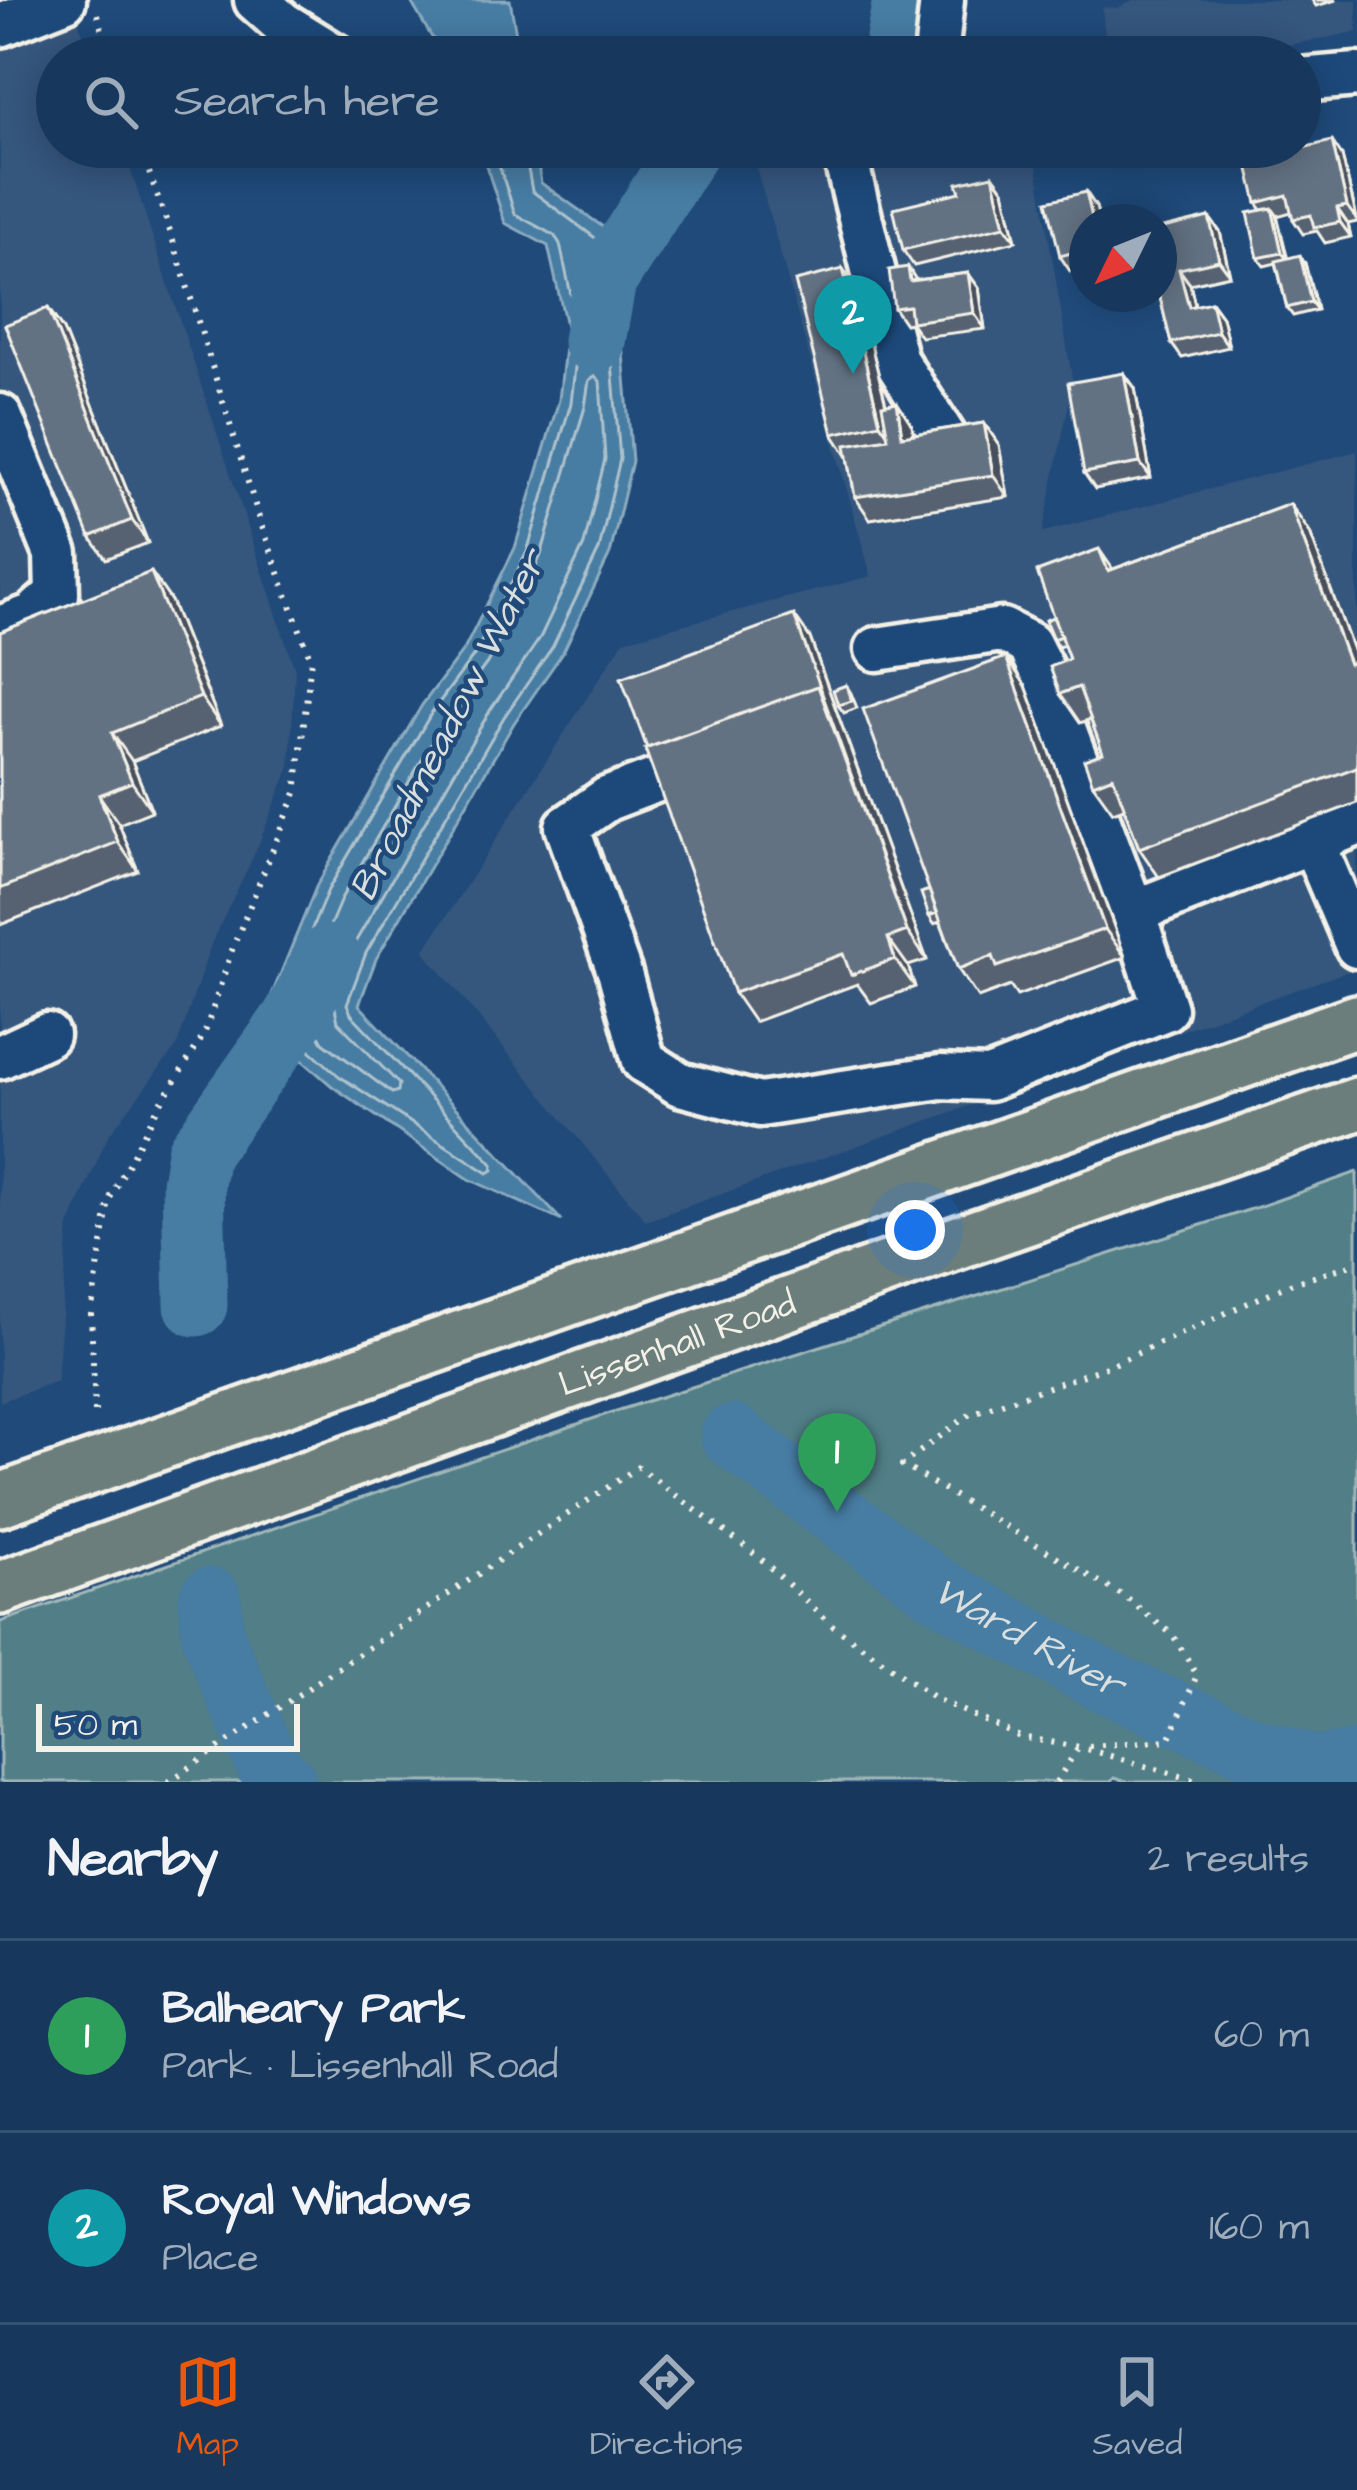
<!DOCTYPE html>
<html lang="en">
<head>
<meta charset="utf-8">
<style>
  :root { --surface:#17385c; --page:#244365; --text:#f1f3f6; --muted:#9eacbb; --line:#365272; --accent:#ea580c }
  body { margin:0; font-family:"Architects Daughter",sans-serif; background:var(--page); color:var(--text) }
  .compass { position:absolute; left:1069px; top:204px; width:108px; height:108px; border-radius:50%; background:var(--surface); box-shadow:0 6px 30px #0003; rotate:227deg }
  .scale { position:absolute; left:36px; bottom:30px; width:264px; box-sizing:border-box; padding-left:12px; border:6px solid #f4f1e8; border-top:0; font-size:33px; line-height:42px; white-space:nowrap; color:#f4f1e8; -webkit-text-stroke:9px #1f4a7a; paint-order:stroke }
  .you { position:absolute; left:915px; top:1230px; width:42px; height:42px; margin:-30px; border:9px solid #fff; border-radius:50%; background:#1a73e8; box-shadow:0 0 0 18px #1a73e833 }
  .badge { display:grid; place-items:center; width:78px; height:78px; border-radius:50%; background:var(--accent); color:#fff; font-size:39px; font-weight:700 }
  .pin { position:absolute; translate:-50% -99px; filter:drop-shadow(0 3px 6px #0008) }
  .pin::after { content:''; position:absolute; top:63px; width:42px; height:36px; background:inherit; clip-path:polygon(0 0,100% 0,50% 100%) }
  .list { margin:0; padding:0; list-style:none }
  h2 { display:flex; justify-content:space-between; align-items:center; height:156px; margin:0; padding:0 48px; font-size:51px }
  h2 small { font-size:39px; font-weight:400; color:var(--muted) }
  .list li { display:grid; grid-template-columns:78px 1fr auto; gap:36px; align-items:center; box-sizing:border-box; height:192px; padding:0 48px; border-top:3px solid var(--line) }
  .list b { display:block; font-size:45px; white-space:nowrap }
  .list p { margin:0; font-size:39px; white-space:nowrap; color:var(--muted) }
  .list em { font-size:39px; font-style:normal; color:var(--muted) }
  .icon { flex:none; width:66px; height:66px; fill:none; stroke:currentColor; stroke-width:2; stroke-linecap:round; stroke-linejoin:round }
  .map { position:relative; flex:none; width:1357px; height:1782px; overflow:hidden }
  .search { position:absolute; background:var(--surface); box-shadow:0 6px 30px #0003; left:36px; right:36px; top:36px; height:132px; display:flex; align-items:center; gap:30px; box-sizing:border-box; padding:0 42px; border-radius:66px; color:var(--muted); font-size:45px }
  .sheet { height:540px; background:var(--surface) }
  nav { display:flex; justify-content:space-around; align-items:center; box-sizing:border-box; height:168px; border-top:3px solid var(--line); background:var(--surface); font-size:33px; color:var(--muted) }
  nav a { display:grid; justify-items:center; gap:6px }
  nav .on { color:var(--accent) }
  .map>svg:first-child { display:block }
</style>
</head>
<body>
<div class="map">
<svg width="1357" height="1782" viewBox="0 0 1357 1782">
  <rect width="100%" height="100%" fill="#1f4a7a"/>
  <filter id="ink" filterUnits="userSpaceOnUse"><feTurbulence type="fractalNoise" baseFrequency=".00833" numOctaves="2"/><feDisplacementMap in="SourceGraphic" scale="24" xChannelSelector="R" yChannelSelector="G"/><feConvolveMatrix kernelMatrix="1 2 1 2 8 2 1 2 1" color-interpolation-filters="sRGB"/></filter>
  <g filter="url(#ink)">
    <path fill="#34567d" d="M0,0H71L91,57H57V147H123L295,670L290,767L256,851L212,942L177,1046L108,1136L69,1226L57,1381L0,1402Z
      M1132,0H1357V32L1223,57H1107L1102,7L1119,8Z
      M752,153L1035,154L1073,383L1043,532L1357,451V968L646,1221L424,951L624,640L871,576Z"/>
    <path fill="#517e87" stroke="#a2b8b8" stroke-width="3" d="M1357,1172V1782H1127L1114,1778L1111,1782H299L269,1768L248,1782H0V1622L607,1414L1261,1206Z"/>
    <path fill="#467ca3" stroke="#8cabbf" stroke-width="3" d="M410,0H510L520,57H449L431,36Z
      M480,147H535L541,183L613,234L632,461L610,554L563,652L514,723L376,959L359,1005L562,1221L469,1179L332,1086L302,1060L268,1004L317,885L422,705L465,648L515,548L559,400L567,330L548,246L505,223Z"/>
    <g fill="none" stroke-linecap="round" stroke-linejoin="round">
      <path stroke="#aec2cc" stroke-width="3" d="M493,147L515,214L555,236L560,244L579,332L571,403L527,552L475,654L432,712L328,890L282,1001L311,1051L339,1076L488,1173L493,1170V1164L351,1014L347,1004L366,953L504,717L553,646L599,550L620,459L602,243L532,191L524,147
        M595,376L600,381L605,459L584,545L540,638L491,709L353,946L333,998L338,1022L399,1084L398,1091L392,1093L323,1042L299,999L342,897L445,720L487,663L519,606L541,555L585,407L589,380Z"/>
      <g stroke="#467ca3" stroke-width="63">
        <path d="M894,57L904,0"/>
        <path d="M594,341L605,281L690,147"/>
        <path d="M196,1305L193,1184L198,1153L295,1016L328,956"/>
        <path id="s1" d="M732,1436L934,1587L1098,1678L1253,1748L1315,1768L1357,1762"/>
        <path d="M210,1599L213,1636L220,1654L269,1768L285,1782"/>
      </g>
      <defs>
        <path id="minor" d="M256,0L282,23L337,57
          M0,25L64,0
          M936,57L942,0
          M1300,80L1357,75
          M846,147V161L896,361L951,447
          M0,416L56,554L57,594L32,616L0,628
          M877,649L1002,630L1029,644L1042,670L1133,912
          M665,777L607,799L567,827L620,974L644,1061L680,1084L760,1105L940,1077L989,1079L1165,1009L1133,912L1357,824
          M1313,842L1357,946
          M0,1057L47,1035"/>
        <g id="major">
          <path d="M0,1500L1357,1021"/>
          <path id="s2" d="M0,1588L962,1241L1357,1104"/>
        </g>
      </defs>
      <use href="#minor" stroke="#f4f1e8" stroke-width="51"/>
      <use href="#major" stroke="#f4f1e8" stroke-width="60"/>
      <path stroke="#f4f1e8" stroke-width="6" stroke-dasharray="3 9" stroke-linecap="butt" d="M98,14L108,57
        M95,1412L91,1314L109,1200L157,1109L204,1035L233,947L296,793L311,660L260,521L171,234L140,147
        M1089,1746L1169,1740L1197,1675L1173,1635L1125,1597L902,1465L970,1414L1109,1366L1290,1284L1357,1263
        M168,1782L638,1467L760,1558L832,1625L936,1699L1020,1737L1079,1747L1202,1782
        M1056,1782L1079,1747"/>
      <use href="#minor" stroke="#1f4a7a" stroke-width="42"/>
      <use href="#major" stroke="#6c7e7c" stroke-width="51"/>
    </g>
    <path fill="#566271" stroke="#f4f1e8" stroke-width="3" d="M1312,0H1336L1316,6Z
      M1342,156L1357,218V222L1348,224L1351,237L1325,243L1317,231L1303,234L1293,219L1291,212L1277,216L1287,258L1305,263L1317,310L1293,316L1287,308L1276,263L1264,266L1258,258L1262,210L1257,203Z
      M993,175L1004,190L1016,241L914,266L903,250L960,192Z
      M1086,192L1096,207L1100,222H1087V267L1070,271L1060,256Z
      M1209,217L1220,232L1230,275L1190,284L1195,306L1211,302L1222,317L1229,347L1182,358L1171,343L1159,293Z
      M908,267L916,280L968,273L979,288L985,329L921,337L911,323L905,324L894,308Z
      M843,269L858,292L886,404L912,425L914,434L984,423L999,445L1008,497L870,519L855,497L848,457L833,434Z
      M48,308L63,330L148,543L106,559L90,537Z
      M1124,373L1135,388L1151,478L1095,489L1084,473Z
      M1290,504L1310,533L1357,661V803L1159,877L1139,848L1124,808L1113,812L1093,784L1103,753L1091,719L1080,723L1060,694L1069,659L1064,645L1058,647L1053,639V617L1113,569Z
      M151,572L171,601L221,726L132,761L152,811L119,824L138,871L0,925V632Z
      M810,638L927,960L908,966L915,987L871,1003L857,984L754,1022L734,993Z
      M846,685L851,693L857,708L844,713L838,705Z
      M1026,686L1125,957L1017,996L1010,986L978,998L958,969L940,922L934,924L929,916V890Z"/>
    <path fill="#46505c" stroke="#f4f1e8" stroke-width="3" d="M1332,141L1342,156L1357,220L1347,206Z
      M993,175L1004,190L1016,241L1005,226Z
      M1086,192L1096,207L1100,222H1093Z
      M1272,208L1277,215L1288,260L1282,253Z
      M1337,208L1348,224L1351,237L1340,222Z
      M1209,217L1220,232L1230,275L1219,260Z
      M1300,255L1305,263L1317,310L1311,302Z
      M843,269L858,292L896,445L880,423Z
      M1179,269L1190,284L1199,322L1189,307Z
      M968,273L979,288L985,329L974,313Z
      M1211,302L1222,317L1229,347L1218,332Z
      M48,308L63,330L148,543L132,520Z
      M1124,373L1135,388L1151,478L1140,463Z
      M897,402L912,425L918,458L902,436Z
      M984,423L999,445L1008,497L993,475Z
      M1290,504L1310,533L1357,661L1349,664Z
      M1099,549L1119,578L1108,571Z
      M151,572L171,601L221,726L201,697Z
      M794,615L810,638L927,960L907,931Z
      M1006,657L1026,686L1125,957L1105,929Z
      M112,733L132,761L152,811L132,782Z
      M99,795L119,824L138,871L118,842Z
      M888,938L908,966L915,987L895,959Z"/>
    <path fill="#647283" stroke="#f4f1e8" stroke-width="3" d="M1332,141L1347,206L1337,208L1340,222L1314,228L1311,215L1293,219L1287,195L1257,203L1247,161Z
      M993,175L1005,226L903,250L893,208L960,192L957,183Z
      M1086,192L1093,222H1087V249L1060,256L1047,201Z
      M1272,208L1282,253L1258,258L1248,213Z
      M1209,217L1219,260L1179,269L1189,307L1211,302L1218,332L1171,343L1159,293V229Z
      M1300,255L1311,302L1287,308L1276,261Z
      M908,267L910,281L968,273L974,313L911,322L909,306L894,308L889,270Z
      M843,269L880,423L833,434L795,281Z
      M48,308L132,520L90,537L5,325Z
      M1124,373L1140,463L1084,473L1068,383Z
      M897,402L902,436L984,423L993,475L855,497L846,445L888,438L882,405Z
      M1290,504L1349,664L1357,661V767L1139,848L1113,776L1093,784L1084,760L1103,753L1079,687L1060,694L1050,667L1069,659L1037,572L1099,549L1108,571Z
      M151,572L201,697L112,733L132,782L99,795L118,842L0,889V632Z
      M794,615L822,692L818,686L647,748L621,678Z
      M1053,617L1061,636L1053,639L1045,620Z
      M1006,657L1105,929L997,967L993,956L958,969L863,709Z
      M846,685L852,701L838,705L833,690Z
      M818,686L907,931L888,938L895,959L851,975L843,954L734,993L645,749Z
      M929,890L937,913L929,916L921,893Z"/>
  </g>
  <g text-anchor="middle" dominant-baseline="central" stroke-width="9" stroke-linejoin="round" paint-order="stroke">
    <g font-size="36" fill="#f4f1e8" stroke="#1f4a7a">
      <text stroke="none"><textPath href="#s2" startOffset="720">Lissenhall Road</textPath></text>
    </g>
    <g font-size="39" font-style="italic" fill="#dadfde" stroke="#1f4a7a">
      <text transform="translate(449 726) rotate(-63)">Broadmeadow Water</text>
      <text stroke="none"><textPath href="#s1" startOffset="360">Ward River</textPath></text>
    </g>
  </g>
</svg>
<svg class="compass" viewBox="-18 -18 36 36"><path d="M0-13l5 13h-10z" fill="#e53935"/><path d="M0 13l5-13h-10z" fill="#9eacbb"/></svg>
<div class="scale">50 m</div>
<div class="you"></div>
<div class="pin badge" style="left:837px;top:1512px;background:#2e9e5b">1</div>
<div class="pin badge" style="left:853px;top:374px;background:#0f9aa8">2</div>
<div class="search"><svg class="icon" aria-label="search" viewBox="0 0 24 24"><circle cx="10" cy="10" r="6"/><path d="M15 15l6 6"/></svg>Search here</div>
</div>
<section class="sheet">
<h2>Nearby<small>2 results</small></h2>
<ul class="list">
<li><span class="badge" style="background:#2e9e5b">1</span><div><b>Balheary Park</b><p>Park · Lissenhall Road</p></div><em>60 m</em></li>
<li><span class="badge" style="background:#0f9aa8">2</span><div><b>Royal Windows</b><p>Place</p></div><em>160 m</em></li>
</ul>
</section>
<nav>
<a class="on"><svg class="icon" aria-label="map" viewBox="0 0 24 24"><path d="M3 6l6-2 6 2 6-2v14l-6 2-6-2-6 2zM9 4v14M15 6v14"/></svg>Map</a>
<a><svg class="icon" aria-label="directions" viewBox="0 0 24 24"><path d="M12 3l9 9-9 9-9-9zM9 14v-3h6M13 9l2 2-2 2"/></svg>Directions</a>
<a><svg class="icon" aria-label="saved" viewBox="0 0 24 24"><path d="M7 4h10v16l-5-4-5 4z"/></svg>Saved</a>
</nav>
</body>
</html>
